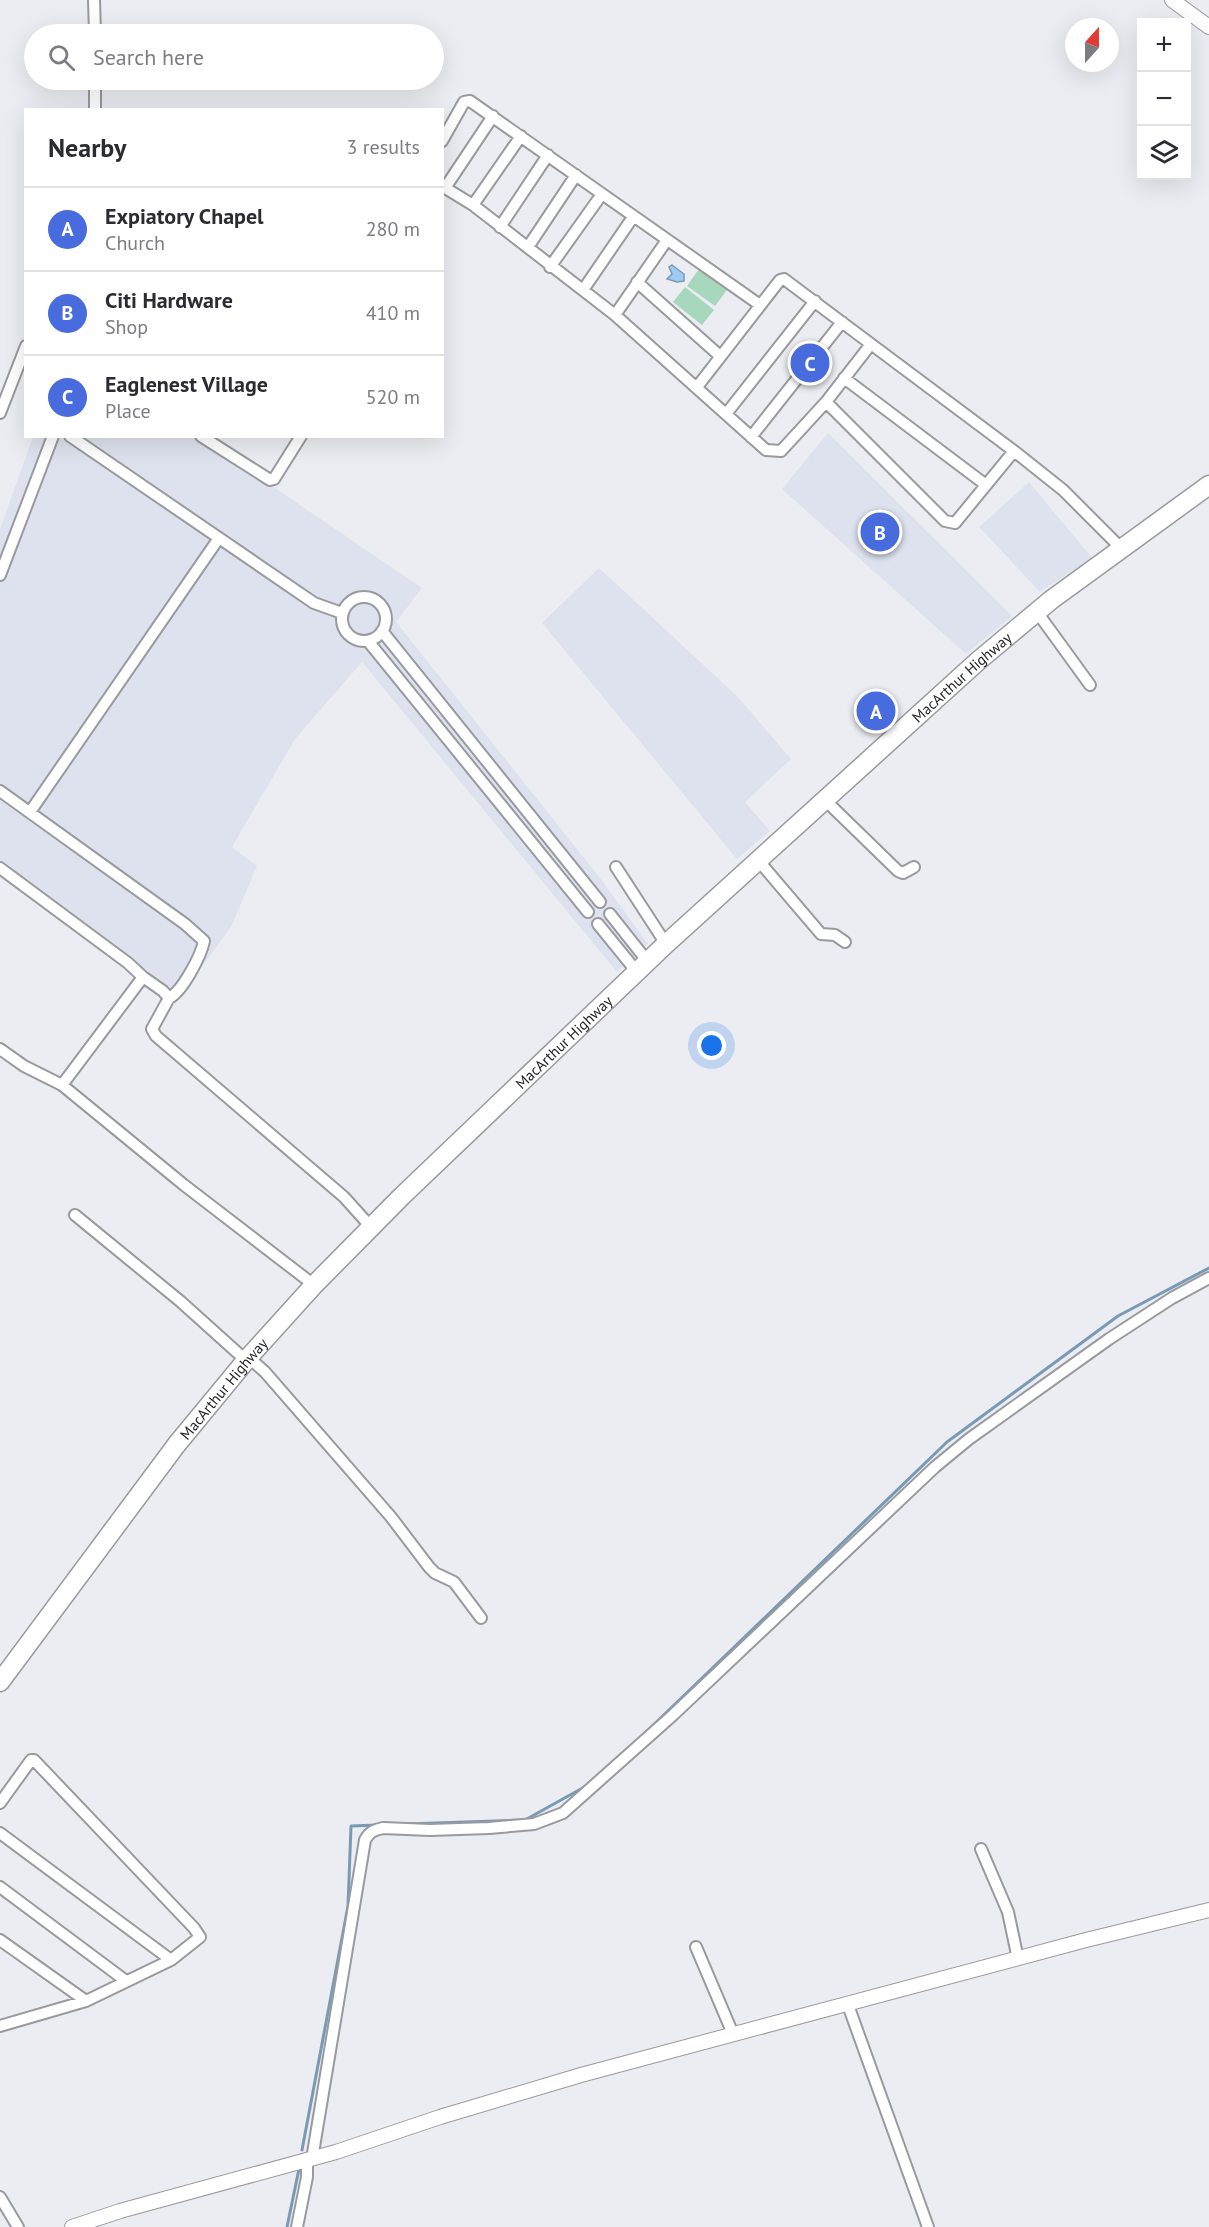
<!DOCTYPE html>
<html lang="en">
<head>
<meta charset="utf-8">
<style>
  :root { --surface:#fff; --page:#f2f2f3; --text:#2b2b33; --muted:#7c7c81; --line:#e1e1e2; --accent:#486bde }
  body { margin:0; font-family:"PT Sans",sans-serif; background:var(--page); color:var(--text) }
  .controls { position:absolute; right:18px; top:18px; display:grid; overflow:hidden; border-radius:0px; box-shadow:0 6px 24px #0002 }
  .controls button { width:54px; height:54px; display:grid; place-items:center; padding:0; border:0; border-bottom:2px solid var(--line); background:var(--surface); color:var(--text); font:30px sans-serif }
  .compass { position:absolute; left:1065px; top:18px; width:54px; height:54px; border-radius:50%; background:var(--surface); box-shadow:0 6px 24px #0002; rotate:21deg }
  .you { position:absolute; left:712px; top:1046px; width:21px; height:21px; margin:-15px; border:4px solid #fff; border-radius:50%; background:#1a73e8; box-shadow:0 0 0 9px #1a73e833 }
  .badge { display:grid; place-items:center; width:39px; height:39px; border-radius:50%; background:var(--accent); color:#fff; font-size:20px; font-weight:700 }
  .pin { position:absolute; translate:-50% -50%; border:3px solid #fff; box-shadow:0 2px 6px #0006 }
  .list { margin:0; padding:0; list-style:none }
  h2 { display:flex; justify-content:space-between; align-items:center; height:78px; margin:0; padding:0 24px; font-size:26px }
  h2 small { font-size:20px; font-weight:400; color:var(--muted) }
  .list li { display:grid; grid-template-columns:39px 1fr auto; gap:18px; align-items:center; box-sizing:border-box; height:84px; padding:0 24px; border-top:2px solid var(--line) }
  .list b { display:block; font-size:22px; white-space:nowrap }
  .list p { margin:0; font-size:20px; white-space:nowrap; color:var(--muted) }
  .list em { font-size:20px; font-style:normal; color:var(--muted) }
  .icon { flex:none; width:33px; height:33px; fill:none; stroke:currentColor; stroke-width:2; stroke-linecap:round; stroke-linejoin:round }
  .map { position:relative; flex:none; width:1209px; height:2227px; overflow:hidden }
  .search { position:absolute; background:var(--surface); box-shadow:0 6px 24px #0002; left:24px; top:24px; width:420px; height:66px; display:flex; align-items:center; gap:15px; box-sizing:border-box; padding:0 21px; border-radius:33px; color:var(--muted); font-size:22px }
  .panel { position:absolute; background:var(--surface); box-shadow:0 6px 24px #0002; left:24px; top:108px; width:420px; height:330px; border-radius:0px }
  .map>svg:first-child { display:block }
</style>
</head>
<body>
<div class="map">
<svg width="1209" height="2227" viewBox="0 0 1209 2227">
  <rect width="100%" height="100%" fill="#ebedf2"/>
  <path fill="#dee2ee" d="M828,433L1012,616L966,654L782,489Z
    M33,437H200L422,588L396,622L600,878L648,944L617,972L362,662L295,739L232,847L257,866L231,927L178,999L0,865V529Z
    M1029,482L1092,558L1040,592L979,527Z
    M599,568L738,697L791,759L745,802L770,831L737,859L542,623Z"/>
  <path fill="#a7d7bd" d="M699,269L727,290L715,306L687,286Z
    M685,287L714,310L702,325L673,302Z"/>
  <path fill="#9dccf2" stroke="#799ab5" stroke-width="1.5" d="M672,265L684,274V281L677,282L667,279L672,274L669,267Z"/>
  <g fill="none" stroke-linecap="round" stroke-linejoin="round">
    <path stroke="#799ab5" stroke-width="3" d="M644,1734L947,1442L1118,1316L1209,1268
      M406,1824L525,1820L588,1785
      M302,2150L348,1906L351,1826L378,1825
      M287,2227L299,2169"/>
    <defs>
      <path id="minor" d="M94,0L95,34
        M95,80V110
        M442,141L464,102L470,101L760,305
        M442,186L473,205L615,315L766,450L781,451L826,402L871,344
        M445,188L493,116
        M473,205L521,136
        M500,227L548,155
        M528,247L576,175
        M550,267L602,194
        M637,282L720,356
        M583,290L633,217
        M615,315L667,240
        M844,378L986,485
        M697,387L780,280L784,279L1014,451L1063,490L1122,549
        M826,402L945,521L955,523L1014,451
        M0,413L26,346
        M726,414L815,301
        M70,436L314,603L342,613
        M201,436L270,480L274,479L301,436
        M751,437L842,322
        M0,575L53,436
        M342 619a22 22 0 1 1 44 0a22 22 0 1 1-44 0Z
        M1037,612L1090,685
        M382,631L600,902
        M368,641L588,912
        M0,791L185,924L204,941C201,956 182,992 169,998
        M825,800L898,871L903,873L914,867
        M30,812L219,538
        M758,860L821,934L835,935L845,942
        M616,867L666,944
        M0,868L128,963L143,977L62,1085
        M610,914L648,962
        M598,924L637,972
        M143,977L163,991L169,998L152,1029L156,1036L344,1197L371,1227
        M0,1049L24,1066L62,1085L184,1185L314,1285
        M75,1215L180,1301L240,1355L256,1364L265,1372L391,1517L429,1567L435,1573L454,1582L481,1618
        M0,1803L31,1760H34L194,1928L200,1937L171,1960L86,2001L0,2026
        M0,1833L171,1960
        M981,1849L1008,1912L1018,1959
        M0,1887L126,1981
        M0,1940L86,2001
        M696,1947L733,2034
        M848,2005L928,2227
        M312,2159L365,1840C369,1832 374,1830 383,1828L430,1830L489,1828L534,1824L563,1813L673,1715L935,1467L969,1439L1109,1339L1172,1298L1209,1278
        M0,2197L18,2227
        M297,2227L307,2177V2160"/>
      <path id="tertiary" d="M1172,0L1209,27
        M72,2227L120,2211L336,2152L440,2117L581,2075L1086,1940L1209,1910"/>
      <g id="trunk">
        <path id="s1" d="M0,1682L177,1444L248,1358L314,1285L402,1196L666,944L978,661L1051,600L1209,485"/>
      </g>
    </defs>
    <use href="#minor" stroke="#999a9e" stroke-width="14"/>
    <use href="#tertiary" stroke="#999a9e" stroke-width="16"/>
    <use href="#trunk" stroke="#999a9e" stroke-width="21"/>
    <use href="#minor" stroke="#fff" stroke-width="10"/>
    <use href="#tertiary" stroke="#fff" stroke-width="14"/>
    <use href="#trunk" stroke="#fff" stroke-width="18"/>
  </g>
  <g text-anchor="middle" dominant-baseline="central" stroke-width="6" stroke-linejoin="round" paint-order="stroke">
    <g font-size="15" fill="#242426" stroke="#fff">
      <text stroke="none"><textPath href="#s1" startOffset="1395">MacArthur Highway</textPath></text>
      <text stroke="none"><textPath href="#s1" startOffset="855">MacArthur Highway</textPath></text>
      <text stroke="none"><textPath href="#s1" startOffset="369">MacArthur Highway</textPath></text>
    </g>
  </g>
</svg>
<div class="controls">
<button>+</button>
<button>−</button>
<button><svg class="icon" aria-label="layers" viewBox="0 0 24 24"><path d="M12 4l9 5-9 5-9-5zM3 14l9 5 9-5"/></svg></button>
</div>
<svg class="compass" viewBox="-18 -18 36 36"><path d="M0-13l5 13h-10z" fill="#e53935"/><path d="M0 13l5-13h-10z" fill="#7c7c81"/></svg>
<div class="you"></div>
<div class="pin badge" style="left:876px;top:711px">A</div>
<div class="pin badge" style="left:880px;top:532px">B</div>
<div class="pin badge" style="left:810px;top:363px">C</div>
<div class="search"><svg class="icon" aria-label="search" viewBox="0 0 24 24"><circle cx="10" cy="10" r="6"/><path d="M15 15l6 6"/></svg>Search here</div>
<section class="panel">
<h2>Nearby<small>3 results</small></h2>
<ul class="list">
<li><span class="badge">A</span><div><b>Expiatory Chapel</b><p>Church</p></div><em>280 m</em></li>
<li><span class="badge">B</span><div><b>Citi Hardware</b><p>Shop</p></div><em>410 m</em></li>
<li><span class="badge">C</span><div><b>Eaglenest Village</b><p>Place</p></div><em>520 m</em></li>
</ul>
</section>
</div>
</body>
</html>
